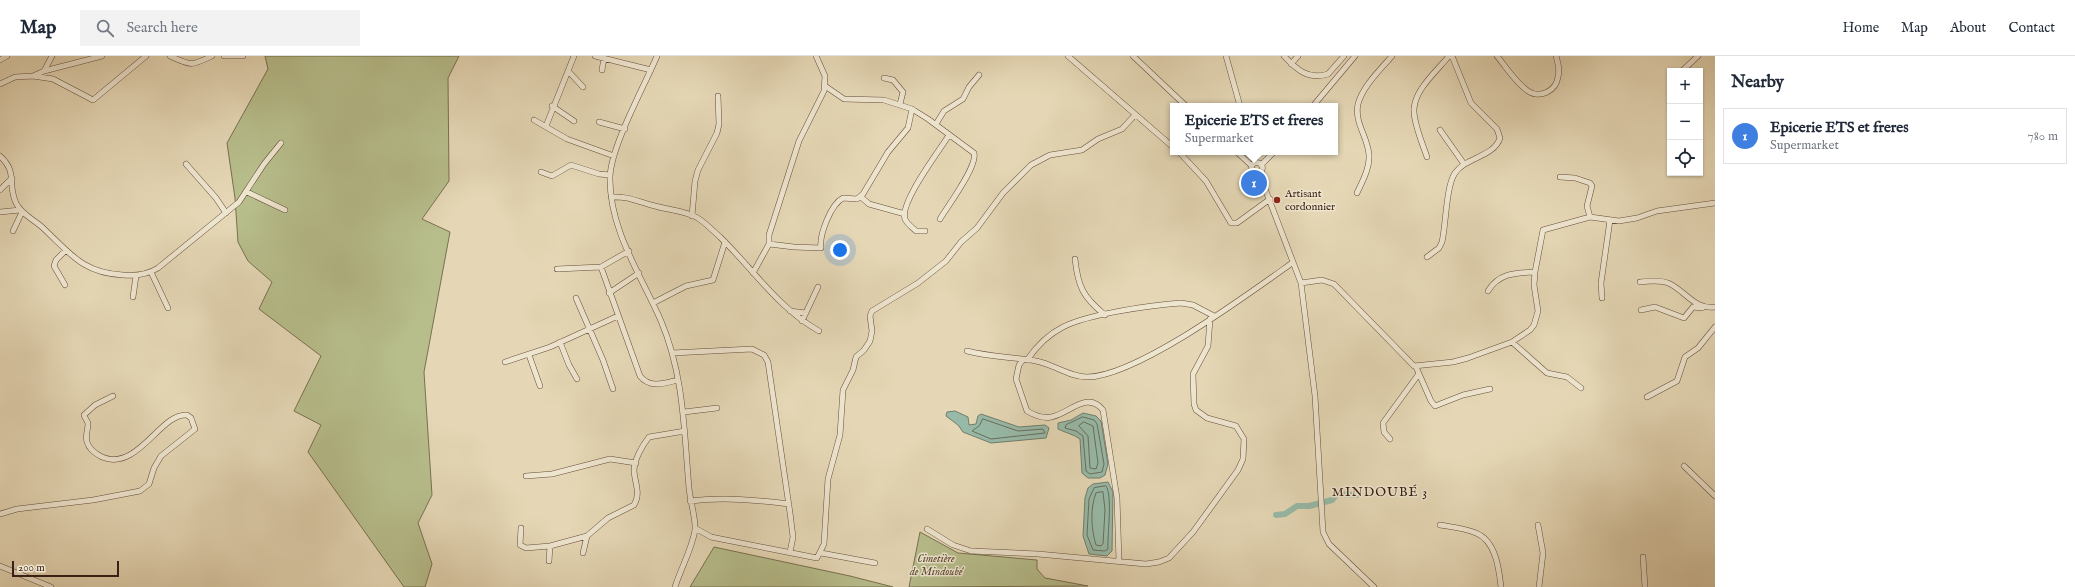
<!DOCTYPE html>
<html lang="en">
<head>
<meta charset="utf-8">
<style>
  :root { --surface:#fff; --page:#f2f2f3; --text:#1f2937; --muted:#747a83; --line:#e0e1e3; --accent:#8f2418 }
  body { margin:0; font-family:"IM FELL English",serif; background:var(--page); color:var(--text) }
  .controls { position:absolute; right:12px; top:12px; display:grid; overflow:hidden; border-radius:0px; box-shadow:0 1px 3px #0004 }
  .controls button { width:36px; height:36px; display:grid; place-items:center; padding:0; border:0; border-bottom:1px solid var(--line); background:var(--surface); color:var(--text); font:20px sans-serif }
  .scale { position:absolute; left:12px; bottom:10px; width:107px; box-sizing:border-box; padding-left:4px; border:2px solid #3a2113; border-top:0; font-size:11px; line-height:14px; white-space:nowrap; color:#3a2113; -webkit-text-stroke:3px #eee5cf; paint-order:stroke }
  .you { position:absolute; left:840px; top:194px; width:14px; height:14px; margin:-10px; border:3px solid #fff; border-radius:50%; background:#1a73e8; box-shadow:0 0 0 6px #1a73e833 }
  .badge { display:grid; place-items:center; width:26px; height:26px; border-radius:50%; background:var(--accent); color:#fff; font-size:13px; font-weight:700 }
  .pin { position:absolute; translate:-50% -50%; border:2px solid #fff; box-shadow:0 1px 4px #0006 }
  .popup { position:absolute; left:1170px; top:47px; width:168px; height:52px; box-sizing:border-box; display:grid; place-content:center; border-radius:0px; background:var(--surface); filter:drop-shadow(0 1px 3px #0005); font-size:13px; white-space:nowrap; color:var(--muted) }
  .popup b { font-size:15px; color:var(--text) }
  .popup::after { content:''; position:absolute; left:50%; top:100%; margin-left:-8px; border:8px solid transparent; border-top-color:var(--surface) }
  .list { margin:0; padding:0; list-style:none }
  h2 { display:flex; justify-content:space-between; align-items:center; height:52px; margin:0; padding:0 16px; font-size:17px }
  h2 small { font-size:13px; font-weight:400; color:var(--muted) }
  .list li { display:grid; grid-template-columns:26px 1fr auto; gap:12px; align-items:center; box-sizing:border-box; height:56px; margin:0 8px 8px; padding:0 8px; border:1px solid var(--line); border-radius:0px }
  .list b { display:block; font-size:15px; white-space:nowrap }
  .list p { margin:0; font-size:13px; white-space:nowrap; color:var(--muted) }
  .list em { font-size:13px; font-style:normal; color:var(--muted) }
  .icon { flex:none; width:22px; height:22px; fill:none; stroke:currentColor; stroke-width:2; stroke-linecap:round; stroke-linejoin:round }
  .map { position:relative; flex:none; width:1715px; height:531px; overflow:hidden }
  header { display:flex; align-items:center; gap:24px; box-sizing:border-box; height:56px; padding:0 20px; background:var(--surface); border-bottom:1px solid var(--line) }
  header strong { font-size:19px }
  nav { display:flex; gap:22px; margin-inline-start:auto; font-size:14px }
  .search { width:280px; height:36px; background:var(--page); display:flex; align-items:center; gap:10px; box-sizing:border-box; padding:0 14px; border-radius:0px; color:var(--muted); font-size:15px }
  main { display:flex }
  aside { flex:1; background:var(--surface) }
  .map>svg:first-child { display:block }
</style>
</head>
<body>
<header>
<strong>Map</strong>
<div class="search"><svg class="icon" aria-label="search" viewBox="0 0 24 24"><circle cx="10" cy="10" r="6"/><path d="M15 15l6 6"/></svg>Search here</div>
<nav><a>Home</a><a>Map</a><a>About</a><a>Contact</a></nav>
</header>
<main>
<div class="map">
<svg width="1715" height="531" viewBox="0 0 1715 531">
  <rect width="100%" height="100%" fill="#e5d7b5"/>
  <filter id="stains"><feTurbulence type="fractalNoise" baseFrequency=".005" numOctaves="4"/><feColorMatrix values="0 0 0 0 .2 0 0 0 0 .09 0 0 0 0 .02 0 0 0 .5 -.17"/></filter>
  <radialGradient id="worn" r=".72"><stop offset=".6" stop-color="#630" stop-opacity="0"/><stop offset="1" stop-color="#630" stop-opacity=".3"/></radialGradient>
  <path fill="#b7be8c" stroke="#787050" d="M265,0H459L448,22L449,125L422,163L450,176L424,316L432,439L418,467L432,508L425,531H404L308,396L321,369L294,355L321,300L259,253L272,226L248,205L238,186L235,142L227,87L268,13Z
    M920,476L958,497L1037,504V513L1045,522L1088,530L909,531Z
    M714,491L850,520L893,531H690Z"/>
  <path fill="#97baa8" stroke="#727d6c" d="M955,355L968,361L969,369L976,368L978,360L981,358L1019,371L1045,369L1049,372L1046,382L991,387L963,376L958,369L946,360L947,356Z
    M1083,357L1096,360L1101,365L1108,408L1105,419L1100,422H1088L1082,417L1080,383C1073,378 1066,377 1058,373V367L1071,364Z
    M1108,426L1113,436L1112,495L1107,500L1089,498L1083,480L1085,442L1088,432L1093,428Z"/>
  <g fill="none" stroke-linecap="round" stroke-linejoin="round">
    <path stroke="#686e5e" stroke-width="1" d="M1083,361L1094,364L1097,368L1104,408L1102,416L1090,418L1086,415L1083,380L1076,375L1065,372L1066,369Z
      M983,363L1018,375L1043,373L1045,377L991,383L972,375L979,370Z
      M1084,366L1093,370L1098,407L1096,413L1090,412L1088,380L1079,370Z
      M1106,430C1113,439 1107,480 1108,493L1105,495L1093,494L1087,479L1089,443L1094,432Z
      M1103,436L1105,454L1103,488L1101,490L1096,489C1091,473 1090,452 1096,437Z"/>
    <path stroke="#97baa8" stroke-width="6" d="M1276,459L1285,458L1297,450H1309L1332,444L1337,438L1356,439"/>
    <defs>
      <path id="minor" d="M170,0C192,10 191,10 212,0
        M224,0H243
        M595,0L651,14
        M657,0C644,31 611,90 610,121C609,173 641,219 661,265C684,319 684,375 689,432C690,444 696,463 695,474C692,493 681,512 675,531
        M1068,0L1173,91
        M1133,0L1186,50
        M1226,0L1240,50
        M1284,0C1297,14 1308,24 1328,18L1344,0
        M1497,0C1506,11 1516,27 1528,35C1540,43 1556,35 1558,21C1560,14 1558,7 1556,0
        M0,4L7,0
        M1291,8L1298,0
        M602,14L604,2
        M44,15L102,0
        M568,15L583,31
        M1682,15L1698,0
        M33,20L53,23L93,44L146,0
        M884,22L893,24L903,36L900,48
        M0,28L15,21L33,20L44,15L52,0
        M825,30L844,43L884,44L912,53L928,63L974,97C978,110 947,151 940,163
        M552,50L574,65
        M1313,50L1355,0
        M534,64L567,83L614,100
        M599,66L625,73
        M936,68L944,55L963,43L969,31L979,19
        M546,70L574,0
        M1440,74L1464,108
        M1179,96L1206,125L1231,167H1237L1270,143
        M1237,96L1252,110
        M1253,96L1255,107
        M0,100C18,116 7,128 16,147C21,158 33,163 42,171C70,197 82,217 123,219C136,220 147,219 158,212L239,146L264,108L281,87
        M1427,101C1423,89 1413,66 1414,53C1415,33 1437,15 1449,0
        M1251.5 112a5.5 5.5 0 1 1 11 0a5.5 5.5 0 1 1-11 0Z
        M186,108L216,142L226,157
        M1261,109L1274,96
        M541,116L552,120L571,109L599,118L610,119
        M1259,117L1301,227L1315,340L1323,476L1329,488L1374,531
        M1560,121L1575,122L1590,127L1592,130L1587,150L1590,161
        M0,134L12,122
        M247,136L285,154
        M1357,137C1362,126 1370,112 1369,99C1368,81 1354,67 1358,48C1363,30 1380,14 1392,0
        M611,141C629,140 638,146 655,150C669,154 684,155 696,161C705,166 712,174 720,181C753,213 778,252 819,275
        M861,141L869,148L905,158
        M0,156L20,154
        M692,160L695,125L698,114L717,77L719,68L718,40
        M13,175L22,156
        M925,175H916C913,172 907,168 905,163C899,147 940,94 949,79
        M769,188L794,191L821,192C819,179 831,148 843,142L857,143L863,138L888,96L908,72L912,53
        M1427,201L1439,192L1442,186C1446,169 1446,130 1455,117C1466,101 1494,101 1500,82L1497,73L1471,47L1452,0
        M1075,203C1078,231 1083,241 1105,259
        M601,211L640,320C650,333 665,327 678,324
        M557,213L601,211L629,195
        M151,216L168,252
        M753,217L769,188V179L799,85L824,35L825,20L816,0
        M1640,226C1649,225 1660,224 1668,227C1685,234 1694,254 1715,251
        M1301,227L1322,224L1334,228L1414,310L1453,306L1468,302L1512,286L1530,274L1534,269L1538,255L1534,229L1535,216L1543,174L1590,161L1619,165L1637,162L1657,155L1715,147
        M65,229L54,210L56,204L66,194
        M1488,235C1499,217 1515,217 1535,216
        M609,237L639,217
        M133,241L136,220
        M576,242L603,304L613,333
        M1602,242L1601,227L1610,164
        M653,247L686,230L713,224L725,186
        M1641,254L1655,251L1684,262L1693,251L1702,252
        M790,255L805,257
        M802,265L818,231
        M560,286L569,309L577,323
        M1512,286L1547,317L1567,321L1581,332
        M967,295C990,301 1013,301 1036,305C1053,308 1069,321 1087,321C1136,321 1250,237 1292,207
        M672,297L752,293L764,299L768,306L790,457L793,481L790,496
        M529,299L540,330
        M1023,304L1019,309L1016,323L1027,355C1034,359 1043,363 1051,361C1069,358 1087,334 1103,354L1117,442L1119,505
        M1027,304C1036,291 1049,278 1063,271C1088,258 1152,249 1181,247L1193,249L1214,260
        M505,306L550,291L618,260
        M1416,311L1431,345L1435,350L1463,339L1490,333
        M1647,341L1677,325L1685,301L1698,292L1715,271
        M684,356L717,352
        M1390,383L1384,376L1383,367L1418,319
        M1684,410L1715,440
        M526,420L552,418L610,403L636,407
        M690,445C724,441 756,444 789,448
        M0,458L17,453L93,444L140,435L149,428L154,412L161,400L195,373L191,362L187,359C160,357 138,416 102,401C96,398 89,393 87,386C85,379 88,374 88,368C88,365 85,363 84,359L95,349L113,340
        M1440,469C1451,471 1465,472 1476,477C1496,485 1499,513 1501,531
        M1538,469L1543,497L1539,531
        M521,472L520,489L526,492L550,490L587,480L608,462L634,449C641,437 635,428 634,415C634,404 642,390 649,381L685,375
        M695,472L711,481L721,483L817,502L824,488L828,423L840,379L843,334L853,314L856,301L864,294L870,285L872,275L870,260L872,255L918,227L946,205L961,186L977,172L1003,137L1031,109L1050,99L1082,94L1098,83L1122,73L1135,59
        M927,473L953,489L971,495L1038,498L1146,508L1159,506L1169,502L1193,476L1238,414L1243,403L1244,383L1236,370L1207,362L1196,354L1194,348L1193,318L1208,290L1210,263
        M583,497L587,480
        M821,497L875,507
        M1643,501L1645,531
        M549,505L550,490
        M0,510L51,531"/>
    </defs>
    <use href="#minor" stroke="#654e3c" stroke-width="6"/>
    <use href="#minor" stroke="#eee5cf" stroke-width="5"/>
  </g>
  <circle fill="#8f2418" stroke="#eee5cf" stroke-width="1.5" cx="1277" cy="144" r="4"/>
  <g text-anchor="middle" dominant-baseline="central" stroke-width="3" stroke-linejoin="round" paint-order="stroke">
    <g font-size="11" fill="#3a2113" stroke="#eee5cf" text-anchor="start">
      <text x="1285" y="138">Artisant<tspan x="1285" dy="13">cordonnier</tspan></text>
    </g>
    <g font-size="11" font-style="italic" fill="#594831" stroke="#eee5cf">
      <text x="936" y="503">Cimetière<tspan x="936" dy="13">de Mindoubé</tspan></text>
    </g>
    <g font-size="13" letter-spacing="1" fill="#3a2113" stroke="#eee5cf">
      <text x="1380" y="436">MINDOUBÉ 3</text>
    </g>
  </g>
  <rect width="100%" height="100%" filter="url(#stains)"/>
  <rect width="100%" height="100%" fill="url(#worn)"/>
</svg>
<div class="controls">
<button>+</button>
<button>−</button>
<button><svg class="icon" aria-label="locate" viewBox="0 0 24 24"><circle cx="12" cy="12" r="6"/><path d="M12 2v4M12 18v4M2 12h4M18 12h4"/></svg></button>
</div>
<div class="scale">200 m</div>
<div class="you"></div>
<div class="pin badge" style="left:1254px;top:127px;background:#3f7fe0">1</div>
<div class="popup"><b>Epicerie ETS et freres</b>Supermarket</div>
</div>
<aside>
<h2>Nearby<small></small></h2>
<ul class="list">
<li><span class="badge" style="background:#3f7fe0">1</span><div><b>Epicerie ETS et freres</b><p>Supermarket</p></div><em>780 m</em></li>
</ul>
</aside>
</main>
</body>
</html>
